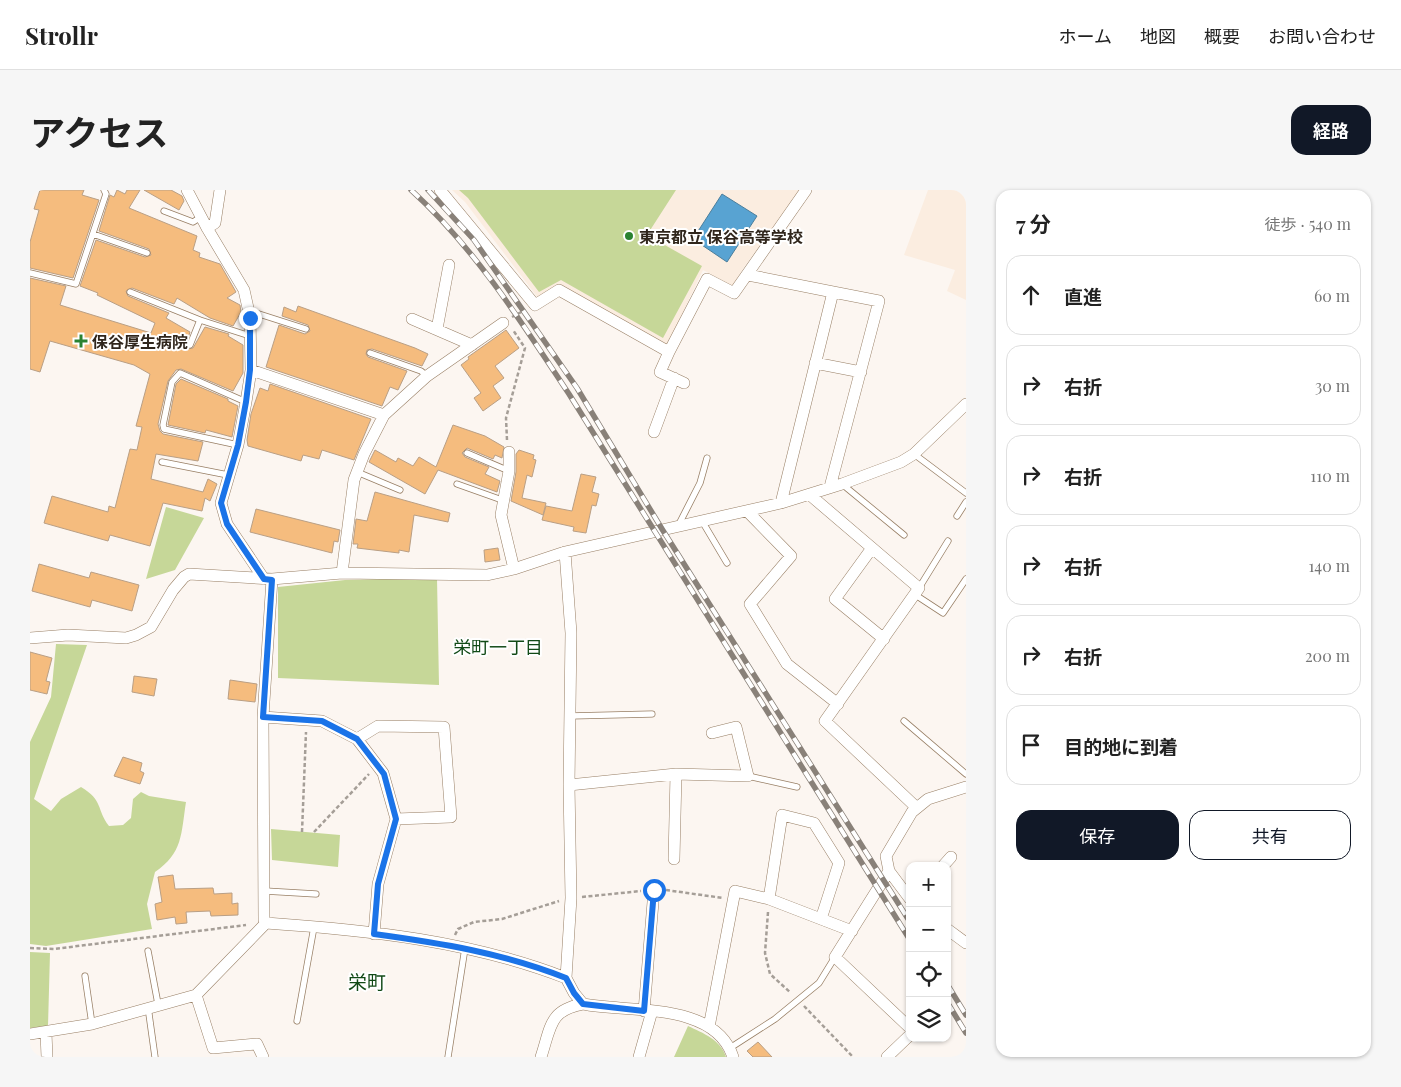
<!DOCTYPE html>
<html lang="ja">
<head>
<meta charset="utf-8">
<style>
  :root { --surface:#fff; --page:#f6f6f6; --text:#222; --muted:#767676; --line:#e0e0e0; --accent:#111827 }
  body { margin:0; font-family:"Playfair Display","Noto Sans JP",serif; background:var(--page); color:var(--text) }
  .controls { position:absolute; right:15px; bottom:15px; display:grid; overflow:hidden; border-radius:10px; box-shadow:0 1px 4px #0004 }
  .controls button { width:45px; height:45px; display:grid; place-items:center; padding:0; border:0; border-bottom:1px solid var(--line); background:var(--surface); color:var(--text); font:25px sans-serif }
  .stop { position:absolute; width:15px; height:15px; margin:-11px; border:4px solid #1a73e8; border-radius:50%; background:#fff }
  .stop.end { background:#1a73e8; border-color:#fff; box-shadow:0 1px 5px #0008 }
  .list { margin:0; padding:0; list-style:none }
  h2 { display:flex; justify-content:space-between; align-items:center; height:65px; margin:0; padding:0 20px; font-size:21px }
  h2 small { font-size:16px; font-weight:400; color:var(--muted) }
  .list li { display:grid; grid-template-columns:32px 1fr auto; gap:15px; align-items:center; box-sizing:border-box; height:80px; margin:0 10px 10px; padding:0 10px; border:1px solid var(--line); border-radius:15px }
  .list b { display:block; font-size:19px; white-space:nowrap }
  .list em { font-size:16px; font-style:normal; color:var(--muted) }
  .actions { display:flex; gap:10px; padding:15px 20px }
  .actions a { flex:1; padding:11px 0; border:1px solid var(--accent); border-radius:15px; text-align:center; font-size:18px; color:var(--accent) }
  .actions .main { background:var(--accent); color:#fff }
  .icon { flex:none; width:28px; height:28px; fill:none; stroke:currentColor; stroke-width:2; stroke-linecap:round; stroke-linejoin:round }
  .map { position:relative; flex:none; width:936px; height:867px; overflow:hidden; border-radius:15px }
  header { display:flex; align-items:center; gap:30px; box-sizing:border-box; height:70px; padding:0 25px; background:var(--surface); border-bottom:1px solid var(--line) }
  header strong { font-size:24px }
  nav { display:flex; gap:28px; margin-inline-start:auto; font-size:18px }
  .intro { display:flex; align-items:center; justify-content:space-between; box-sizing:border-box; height:120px; padding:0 30px }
  h1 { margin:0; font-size:35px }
  .button { padding:12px 22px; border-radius:15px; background:var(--accent); color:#fff; font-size:18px; font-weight:700 }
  main { display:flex; gap:30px; padding:0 30px }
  aside { flex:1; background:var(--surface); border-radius:15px; box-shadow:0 1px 4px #0004 }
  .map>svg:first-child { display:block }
</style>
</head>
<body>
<header>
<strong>Strollr</strong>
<nav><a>ホーム</a><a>地図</a><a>概要</a><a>お問い合わせ</a></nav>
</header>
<div class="intro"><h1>アクセス</h1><a class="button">経路</a></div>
<main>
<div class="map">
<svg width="936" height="867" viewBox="0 0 936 867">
  <rect width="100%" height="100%" fill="#fcf6f1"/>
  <path fill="#fbede0" d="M422,0H770L712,80L703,96L673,80L637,156L530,95L508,108L435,12Z
    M898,0H936V110L917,101L925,80L874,65Z"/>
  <path fill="#c6d798" d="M429,0H646L617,45L672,76L633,148L531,90L509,102L438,8Z
    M136,317L174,328L145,380L116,389Z
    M407,388L409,495L248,488V397L315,390Z
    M26,454L57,455L4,609L21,621L31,609L51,597C74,611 66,619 79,636L93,635L101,628L103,609L111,602L119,606L156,612C151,644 153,663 125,682L117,714L122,739L16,756L0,754V552L21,507Z
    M241,639L310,645L308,677L242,670Z
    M0,762L20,763L18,836L0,838Z
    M658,836C673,843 691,850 696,867H644Z"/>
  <path fill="#58a3d2" stroke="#4c7e9b" d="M692,4L727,26L697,72L663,49Z"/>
  <path fill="#f5bc7e" stroke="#b99f85" d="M10,0H54L52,5L69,10L43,88L0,78V52L9,20L4,19Z
    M87,0L95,4L97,0H110L99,18L167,46L163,60L170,63L169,67L190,74L206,102L197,108L210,115L211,122L203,136L180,128L147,108L144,114L102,98L96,101L98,106L139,123L136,128L160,142L156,154L158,159L163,158L175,137L199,144L198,146L213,155V183L203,201L151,179L146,180L138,191L128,234L130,241L133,244L173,252L168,271L126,264L121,289L173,302L178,289L187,294L180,311L175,308L172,321L133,313L120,356L80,345L78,351L14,333L22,306L78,322L79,316L85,318L100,259L107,260L112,237L106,236L120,184L104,175L20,151L10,182L0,179V88L36,96L30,115L121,143L125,133L67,105L68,103L50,96L66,50L115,67L121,65L119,59L69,41L80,5L84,7Z
    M114,0H141L152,6L154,11L149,20Z
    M268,116L385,158L398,164L392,176L342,159L337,160L336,164L338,167L377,181L368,200L360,197L352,216L236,177L249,135L275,144L280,141L278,135L252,126L254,117L266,122Z
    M476,140L489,158L465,176L474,188L463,196L471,208L453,221L444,208L451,203L431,175L439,169L438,167Z
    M151,189L198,209V211L208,216L202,247L176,240L175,243L138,235L146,194Z
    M240,194L341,229L324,270L292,260L289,269L273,265L271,271L218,256L217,250L221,224L230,198L238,201Z
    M423,235L455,246L474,257L472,268L465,265L463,269L437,258L432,263L435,267L459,277L455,284L470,291L467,302L408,280L395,304L339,272L345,260L366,272L368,268L383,276L389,267L406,277Z
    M489,260L504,265L503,269L506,270L502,287L497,285L492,308L516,313L513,325L481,311L486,282V264Z
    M551,284L566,287L562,302L569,304L566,316L562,315L556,343L543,341L544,337L512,330L516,316L542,321Z
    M345,302L420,323L418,332L384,325L379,362L369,360V363L327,358L328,354H323L326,329L337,331Z
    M226,319L310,340L308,352L304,351L302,363L220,342Z
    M468,358L470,370L455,372L454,360Z
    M9,374L59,388L61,382L109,395L102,421L62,410L60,417L2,401Z
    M0,462L22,468L16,491L20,492L17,504L0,500Z
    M104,486L127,489L124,506L102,502Z
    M200,490L227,494L225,512L198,509Z
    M93,567L112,573L110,581L114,583L110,594L84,586Z
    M143,685L145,699L183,698L184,704L202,703V714L208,713V725L181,726L180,721L156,722L157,733L146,734L145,727L127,730L125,714L132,712L128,687Z
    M728,852L742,867H723L717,861Z"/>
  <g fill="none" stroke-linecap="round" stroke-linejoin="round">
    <defs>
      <path id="lane" d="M134,21L163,32L171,27
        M63,44L117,63
        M0,83L46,94L76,4L74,0
        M100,102L170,130L220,146
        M219,124L226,123L276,139
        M160,155L170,130
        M340,163L391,181L397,186
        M208,255L134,239L133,235L142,192L150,183L216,212
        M437,263L479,281
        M884,264L936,303
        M132,272L198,285
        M327,282L370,300
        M427,294L472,310
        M812,294L874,345
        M927,326L936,312
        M672,331L697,373
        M648,336L670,293L677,268
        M889,398L918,351
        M884,404L913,423L936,389
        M540,526L622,524
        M874,531L936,584
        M718,586L767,597
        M235,701L286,704
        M118,761L128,814
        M55,786L62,834
        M118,817L125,867
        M267,831L284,737
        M700,858L745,829L789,793L805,767
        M418,867L435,758"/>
      <path id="street" d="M157,0L177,38L214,100L220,127L221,180L216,212L208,255L191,313L197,334L234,389
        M410,0L505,115L529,100L639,162L677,89L704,103L776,0
        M177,38L185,33L190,0
        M718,85L803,102
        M382,129L442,155
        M407,139L419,75
        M639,162L630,182L654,193
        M785,173L831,182
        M221,180L354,225
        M624,242L644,188
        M479,262V281L471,325L484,379
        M780,305L889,398L795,531L887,618
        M751,313L803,102L849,111L800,297
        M717,321L761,366L720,414L757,474L808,514
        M842,358L805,409L854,449
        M535,362L541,443L539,595L541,708L536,788
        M312,383L324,290L334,264L354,225L397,186L473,133
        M0,448L38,445L96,448L106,445L121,437L143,400L154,387L159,384L242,389L312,383L457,385L484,379L535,362L751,313L812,294L871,272L884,264L936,214
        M233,527L292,531L327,549L353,583L366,629L348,694L344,744
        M327,549L348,536L414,537L421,627L366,629
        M646,584L718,586L706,537L682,543
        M539,595L646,584L644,669
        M913,676L921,667
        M859,681L880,709
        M739,709L752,625L784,633L809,673L791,729
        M236,733C338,740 441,751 536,788L544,803L553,814C598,823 685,811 703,867
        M917,739L936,753
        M166,805L236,733L234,730L233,527L242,389
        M614,821L624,700
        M679,837L705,701L739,709L822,741
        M880,838L805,767L859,681L856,666L882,622L898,609L936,597
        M16,843L17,867
        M0,844L62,834L166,805L183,858L227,854L233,867
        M511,867C521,837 519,820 553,814
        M609,867L622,821
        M857,867L880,845"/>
    </defs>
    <use href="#lane" stroke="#987f65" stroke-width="7"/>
    <use href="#street" stroke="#987f65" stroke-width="12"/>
    <path stroke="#a59e97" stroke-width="2.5" stroke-dasharray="4 2.5" stroke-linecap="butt" d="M482,127L495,120
      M477,250L476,228L495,158L483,140
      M272,642L276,542
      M284,642L339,584
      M636,700L693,708
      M552,707L611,701
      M738,722L735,763L740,784L761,803
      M425,745L428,739L444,732L472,729L529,711
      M0,758L24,759L216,735
      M774,816L823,867"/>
    <use href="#lane" stroke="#fff" stroke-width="5.5"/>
    <use href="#street" stroke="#fff" stroke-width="11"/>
    <defs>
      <path id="rail" d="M381,0C445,58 492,133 539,204L880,750
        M398,0L444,50L547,198L632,339L880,732
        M917,794L936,825
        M917,812L936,843"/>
    </defs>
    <use href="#rail" stroke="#898179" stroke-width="5.5"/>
    <use href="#rail" stroke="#fff" stroke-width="4" stroke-dasharray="11" stroke-linecap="butt"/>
  </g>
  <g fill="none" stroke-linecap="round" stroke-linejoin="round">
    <path stroke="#1a73e8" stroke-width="6" d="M220,128V180L216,212L208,255L191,313L197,334L234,389L242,390L233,527L292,531L327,549L354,584L366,629L348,694L344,744C410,753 473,763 536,788L544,803L553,814L614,821L624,700"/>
  </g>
  <g fill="#2a8231" stroke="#fff" stroke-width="2">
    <circle cx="599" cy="46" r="5"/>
    <path d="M48.5 143.5h5v5h5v5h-5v5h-5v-5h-5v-5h5z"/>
  </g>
  <g text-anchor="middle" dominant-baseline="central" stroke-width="4" stroke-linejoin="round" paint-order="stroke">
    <g font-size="16" font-weight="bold" fill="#30261c" stroke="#fff" text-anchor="start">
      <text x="609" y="46">東京都立 保谷高等学校</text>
      <text x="62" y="151">保谷厚生病院</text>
    </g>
    <g font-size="18" fill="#124a17" stroke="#fff">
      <text x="468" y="457">栄町一丁目</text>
    </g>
    <g font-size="19" fill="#124a17" stroke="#fff">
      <text x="337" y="791">栄町</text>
    </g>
  </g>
</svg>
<div class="controls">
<button>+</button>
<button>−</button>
<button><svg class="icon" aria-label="locate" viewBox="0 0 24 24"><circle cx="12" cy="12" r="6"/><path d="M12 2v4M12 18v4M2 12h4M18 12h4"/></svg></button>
<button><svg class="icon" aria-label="layers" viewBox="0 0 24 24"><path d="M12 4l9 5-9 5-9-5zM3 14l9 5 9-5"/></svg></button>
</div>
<div class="stop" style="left:624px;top:700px"></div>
<div class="stop end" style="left:220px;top:128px"></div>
</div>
<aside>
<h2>7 分<small>徒歩 · 540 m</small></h2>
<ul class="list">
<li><svg class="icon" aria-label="ahead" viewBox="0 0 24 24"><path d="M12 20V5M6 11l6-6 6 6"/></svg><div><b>直進</b></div><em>60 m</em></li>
<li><svg class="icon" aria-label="right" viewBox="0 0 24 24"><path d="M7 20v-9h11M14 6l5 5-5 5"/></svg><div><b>右折</b></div><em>30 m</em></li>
<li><svg class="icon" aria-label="right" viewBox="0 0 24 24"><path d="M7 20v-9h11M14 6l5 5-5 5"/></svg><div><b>右折</b></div><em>110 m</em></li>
<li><svg class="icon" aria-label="right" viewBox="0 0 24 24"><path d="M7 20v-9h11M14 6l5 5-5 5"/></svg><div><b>右折</b></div><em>140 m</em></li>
<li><svg class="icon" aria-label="right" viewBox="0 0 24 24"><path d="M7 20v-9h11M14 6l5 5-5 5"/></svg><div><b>右折</b></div><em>200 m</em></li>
<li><svg class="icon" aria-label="arrive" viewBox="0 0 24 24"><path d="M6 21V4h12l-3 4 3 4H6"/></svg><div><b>目的地に到着</b></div></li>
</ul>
<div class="actions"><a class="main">保存</a><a>共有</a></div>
</aside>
</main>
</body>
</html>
